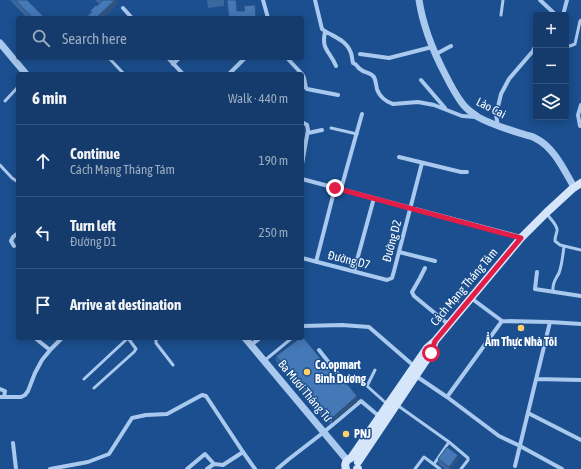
<!DOCTYPE html>
<html lang="en">
<head>
<meta charset="utf-8">
<style>
  :root { --surface:#143b6b; --page:#214673; --text:#f1f3f6; --muted:#9dadc1; --line:#33557e }
  body { margin:0; font-family:"Asap Condensed",sans-serif; background:var(--page); color:var(--text) }
  .controls { position:absolute; right:12px; top:12px; display:grid; overflow:hidden; border-radius:4px; box-shadow:0 2px 10px #0003 }
  .controls button { width:36px; height:36px; display:grid; place-items:center; padding:0; border:0; border-bottom:1px solid var(--line); background:var(--surface); color:var(--text); font:20px sans-serif }
  .stop { position:absolute; width:12px; height:12px; margin:-9px; border:3px solid #e11d48; border-radius:50%; background:#fff }
  .stop.end { background:#e11d48; border-color:#fff; box-shadow:0 1px 4px #0008 }
  .list { margin:0; padding:0; list-style:none }
  h2 { display:flex; justify-content:space-between; align-items:center; height:52px; margin:0; padding:0 16px; font-size:17px }
  h2 small { font-size:13px; font-weight:400; color:var(--muted) }
  .list li { display:grid; grid-template-columns:26px 1fr auto; gap:12px; align-items:center; box-sizing:border-box; height:72px; padding:0 16px; border-top:1px solid var(--line) }
  .list b { display:block; font-size:15px; white-space:nowrap }
  .list p { margin:0; font-size:13px; white-space:nowrap; color:var(--muted) }
  .list em { font-size:13px; font-style:normal; color:var(--muted) }
  .icon { flex:none; width:22px; height:22px; fill:none; stroke:currentColor; stroke-width:2; stroke-linecap:round; stroke-linejoin:round }
  .map { position:relative; flex:none; width:581px; height:469px; overflow:hidden }
  .search { position:absolute; background:var(--surface); box-shadow:0 2px 10px #0003; left:16px; top:16px; width:288px; height:44px; display:flex; align-items:center; gap:10px; box-sizing:border-box; padding:0 14px; border-radius:4px; color:var(--muted); font-size:15px }
  .panel { position:absolute; background:var(--surface); box-shadow:0 2px 10px #0003; left:16px; top:72px; width:288px; height:268px; border-radius:4px }
  .map>svg:first-child { display:block }
</style>
</head>
<body>
<div class="map">
<svg width="581" height="469" viewBox="0 0 581 469">
  <rect width="100%" height="100%" fill="#1b4f8f"/>
  <g fill="none" stroke-linecap="round" stroke-linejoin="round">
    <path stroke="#a9c9ee" stroke-width="3" d="M501,15L503,0
      M566,45L570,46L575,44L580,21L581,20
      M109,58L124,74
      M5,101L18,87
      M331,128L357,134
      M0,165L12,178L18,182
      M547,214C550,219 558,225 557,231C556,235 555,237 555,241L560,245L581,250
      M553,291C552,283 556,279 559,273C562,265 563,254 564,246
      M157,338L156,340V343L173,365
      M264,361L292,338
      M375,370L367,386L387,404
      M84,379L128,338
      M94,388L134,352L136,349L128,338
      M397,405L449,442L468,458V460L461,469
      M434,464L449,442
      M415,469L424,457L440,469"/>
    <path stroke="#a9c9ee" stroke-width="4" d="M263,0L268,18
      M315,0L322,29C333,37 346,39 351,53C352,56 352,59 353,63C357,64 357,67 360,69C364,73 370,72 374,77C376,81 376,85 377,89C379,96 386,102 393,104L418,102L434,105L462,116L476,117
      M540,0L556,15
      M123,8L132,18
      M563,15L567,0
      M325,32C321,50 330,51 336,66
      M360,54L389,58L432,47
      M436,54L451,46
      M168,58L183,74
      M287,58L302,74
      M173,64L179,58
      M229,74L245,58
      M302,74L304,78L306,88L307,89L338,95
      M421,80L445,108
      M302,122L307,125L308,130L302,164
      M498,126L496,115L501,94L509,79L533,51L536,45
      M580,126L578,115L581,105
      M308,133L322,130
      M399,157L461,172H467
      M302,179L521,237
      M341,189L362,114
      M14,246L11,241L13,237L18,233
      M399,252L435,261
      M302,258L387,280L392,278L394,271L422,163
      M316,262L335,188
      M425,268L420,278L412,292L414,296L448,324
      M354,271L374,198
      M537,272L535,289L581,296
      M471,298L502,321L550,322L581,324
      M302,326L342,325L369,327L414,366
      M35,338L50,350
      M195,338H196
      M251,345L260,338
      M319,350L345,383
      M416,376L447,397L499,436L520,446L562,469
      M536,379L581,380
      M0,389L5,391L4,397
      M0,397H21L25,395L28,391L35,373L42,360L51,349L62,338
      M447,397L502,321
      M528,413L581,440
      M13,443L16,469
      M515,466L550,322
      M50,469L88,462L109,454L132,418L146,415L167,414L202,395L206,396L243,452L255,469
      M187,469L205,454L214,464
      M207,469L214,464L223,465L243,452
      M277,469L289,459L324,432L361,401L380,417"/>
    <path stroke="#a9c9ee" stroke-width="7" d="M419,0C423,26 433,51 445,74C450,84 455,94 462,103C466,109 472,113 478,117C492,125 510,130 526,135C529,136 532,136 535,138C554,147 564,170 574,187
      M0,43L26,74
      M245,338L347,460"/>
    <path stroke="#d6e6fa" stroke-width="8" d="M358,462L431,353L435,341
      M346,469C344,464 346,460 351,458L427,348L435,341L521,238L546,213L572,189L581,183
      M357,469H358"/>
  </g>
  <path fill="#3a679d" d="M10,0H27L45,18H27Z
    M95,0H117V4L103,18H85L90,13V11L99,4Z
    M207,0H224V6L208,8Z
    M227,0H239H236L237,11H244V6L256,18H229Z
    M276,356L339,381L357,402L332,423L326,422L276,361Z
    M438,459L458,460L451,469H445L438,464Z"/>
  <path fill="#305480" d="M115,0H117V4L103,18H96Z
    M357,396V402L332,423V418Z
    M458,455V460L451,469H449V467Z"/>
  <path fill="#4478b7" stroke="#305480" d="M15,0H27L45,18H33Z
    M103,0H115L96,18H85L92,12L90,11L96,5L97,6Z
    M227,0H236L237,11H245L244,6L255,5L256,18H229Z
    M302,336L339,381L343,379L357,396L332,418L326,416L276,356L300,338H302Z
    M447,447L458,455L449,467L438,459Z"/>
  <g fill="none" stroke-linecap="round" stroke-linejoin="round">
    <path stroke="#e11d48" stroke-width="5" d="M335,188L521,238L435,341L431,353"/>
  </g>
  <g fill="#ffd166" stroke="#1b4f8f" stroke-width="1.5">
    <circle cx="521" cy="328" r="4"/>
    <circle cx="307" cy="372" r="4"/>
    <circle cx="346" cy="434" r="4"/>
  </g>
  <g text-anchor="middle" dominant-baseline="central" stroke-width="3" stroke-linejoin="round" paint-order="stroke">
    <g font-size="12" fill="#fff" stroke="#1b4f8f">
      <text transform="translate(491 108) rotate(27)">Lào Cai</text>
      <text transform="translate(392 241) rotate(-75)">Đường D2</text>
      <text transform="translate(349 260) rotate(14)">Đường D7</text>
      <text transform="translate(464 287) rotate(-50)">Cách Mạng Tháng Tám</text>
      <text transform="translate(305 391) rotate(50)">Ba Mươi Tháng Tư</text>
    </g>
    <g font-size="12" font-weight="bold" fill="#fff" stroke="#1b4f8f" text-anchor="start">
      <text x="521" y="342" text-anchor="middle">Ẩm Thực Nhà Tôi</text>
      <text x="315" y="365">Co.opmart<tspan x="315" dy="14">Bình Dương</tspan></text>
      <text x="354" y="434">PNJ</text>
    </g>
  </g>
</svg>
<div class="controls">
<button>+</button>
<button>−</button>
<button><svg class="icon" aria-label="layers" viewBox="0 0 24 24"><path d="M12 4l9 5-9 5-9-5zM3 14l9 5 9-5"/></svg></button>
</div>
<div class="stop" style="left:431px;top:353px"></div>
<div class="stop end" style="left:335px;top:188px"></div>
<div class="search"><svg class="icon" aria-label="search" viewBox="0 0 24 24"><circle cx="10" cy="10" r="6"/><path d="M15 15l6 6"/></svg>Search here</div>
<section class="panel">
<h2>6 min<small>Walk · 440 m</small></h2>
<ul class="list">
<li><svg class="icon" aria-label="ahead" viewBox="0 0 24 24"><path d="M12 20V5M6 11l6-6 6 6"/></svg><div><b>Continue</b><p>Cách Mạng Tháng Tám</p></div><em>190 m</em></li>
<li><svg class="icon" aria-label="left" viewBox="0 0 24 24"><path d="M17 20v-9H6M10 6l-5 5 5 5"/></svg><div><b>Turn left</b><p>Đường D1</p></div><em>250 m</em></li>
<li><svg class="icon" aria-label="arrive" viewBox="0 0 24 24"><path d="M6 21V4h12l-3 4 3 4H6"/></svg><div><b>Arrive at destination</b></div></li>
</ul>
</section>
</div>
</body>
</html>
